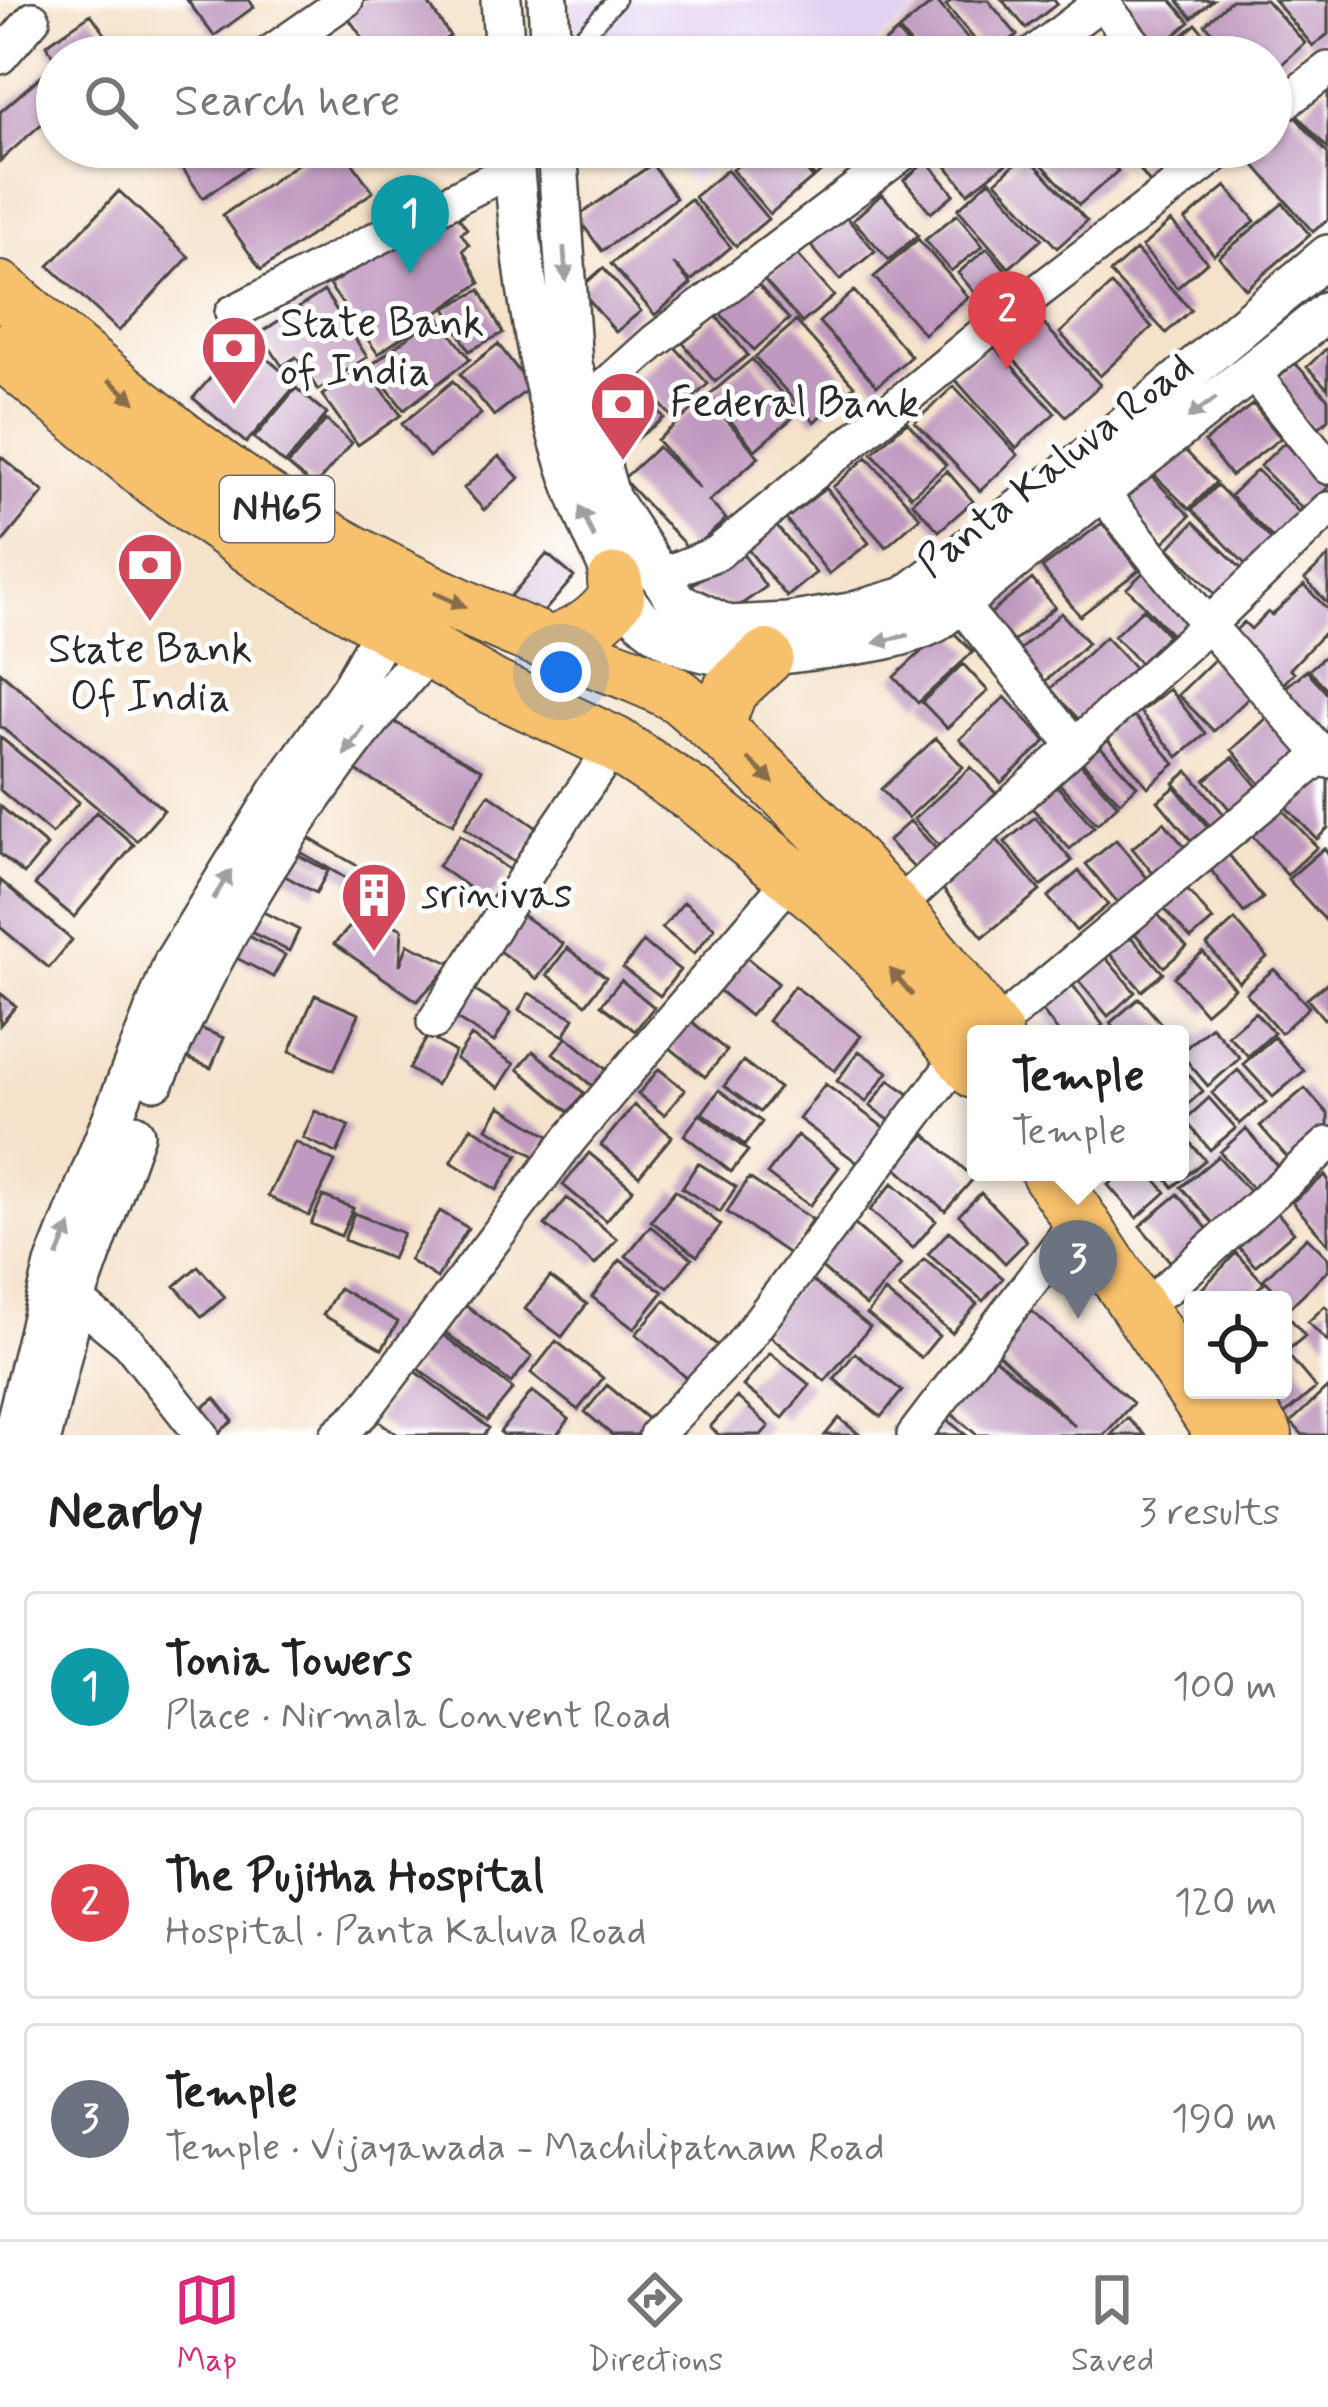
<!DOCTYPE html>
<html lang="en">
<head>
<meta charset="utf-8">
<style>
  :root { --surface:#fff; --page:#f2f2f2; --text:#222; --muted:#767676; --line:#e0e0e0; --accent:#db2777 }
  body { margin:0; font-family:Mynerve,sans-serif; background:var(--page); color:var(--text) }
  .controls { position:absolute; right:36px; bottom:36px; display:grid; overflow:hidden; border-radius:12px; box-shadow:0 3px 9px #0004 }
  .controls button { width:108px; height:108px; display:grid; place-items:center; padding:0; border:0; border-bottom:3px solid var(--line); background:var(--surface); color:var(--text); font:60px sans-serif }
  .you { position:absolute; left:561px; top:672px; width:42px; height:42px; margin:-30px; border:9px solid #fff; border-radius:50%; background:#1a73e8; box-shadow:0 0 0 18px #1a73e833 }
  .badge { display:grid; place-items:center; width:78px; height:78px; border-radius:50%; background:var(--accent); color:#fff; font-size:39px; font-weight:700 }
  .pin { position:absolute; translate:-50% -99px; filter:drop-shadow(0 3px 6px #0008) }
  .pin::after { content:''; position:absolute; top:63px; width:42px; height:36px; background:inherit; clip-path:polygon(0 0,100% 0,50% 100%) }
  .popup { position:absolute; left:967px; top:1025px; width:222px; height:156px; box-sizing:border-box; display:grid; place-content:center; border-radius:12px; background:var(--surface); filter:drop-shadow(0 3px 9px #0005); font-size:39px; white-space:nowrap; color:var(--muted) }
  .popup b { font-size:45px; color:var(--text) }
  .popup::after { content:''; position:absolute; left:50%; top:100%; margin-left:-24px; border:24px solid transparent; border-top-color:var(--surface) }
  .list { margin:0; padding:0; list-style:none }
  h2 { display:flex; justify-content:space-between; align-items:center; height:156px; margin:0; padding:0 48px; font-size:51px }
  h2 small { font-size:39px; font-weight:400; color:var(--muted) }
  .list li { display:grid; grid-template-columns:78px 1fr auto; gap:36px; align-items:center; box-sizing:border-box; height:192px; margin:0 24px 24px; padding:0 24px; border:3px solid var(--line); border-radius:12px }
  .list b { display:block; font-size:45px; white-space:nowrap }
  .list p { margin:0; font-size:39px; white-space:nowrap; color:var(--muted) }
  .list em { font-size:39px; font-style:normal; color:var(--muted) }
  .icon { flex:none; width:66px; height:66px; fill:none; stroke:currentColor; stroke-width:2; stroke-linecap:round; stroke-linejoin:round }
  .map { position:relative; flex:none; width:1328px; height:1435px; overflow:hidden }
  .search { position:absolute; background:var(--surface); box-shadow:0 3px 9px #0004; left:36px; right:36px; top:36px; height:132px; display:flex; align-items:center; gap:30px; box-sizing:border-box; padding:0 42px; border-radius:66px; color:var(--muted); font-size:45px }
  .sheet { height:804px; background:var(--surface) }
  nav { display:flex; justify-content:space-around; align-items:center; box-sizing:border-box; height:168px; border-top:3px solid var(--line); background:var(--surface); font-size:33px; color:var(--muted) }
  nav a { display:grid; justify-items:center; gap:6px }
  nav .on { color:var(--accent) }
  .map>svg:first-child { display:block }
</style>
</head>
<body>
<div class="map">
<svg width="1328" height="1435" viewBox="0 0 1328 1435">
  <rect width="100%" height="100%" fill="#fff"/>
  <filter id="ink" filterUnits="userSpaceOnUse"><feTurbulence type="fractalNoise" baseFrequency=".00833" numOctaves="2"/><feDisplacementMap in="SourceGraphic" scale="24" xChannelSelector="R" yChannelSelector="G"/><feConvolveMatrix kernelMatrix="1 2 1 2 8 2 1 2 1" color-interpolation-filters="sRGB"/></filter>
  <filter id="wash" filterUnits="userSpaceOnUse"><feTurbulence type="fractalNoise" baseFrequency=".004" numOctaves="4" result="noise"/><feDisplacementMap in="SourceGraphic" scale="48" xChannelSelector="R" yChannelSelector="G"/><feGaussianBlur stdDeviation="2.7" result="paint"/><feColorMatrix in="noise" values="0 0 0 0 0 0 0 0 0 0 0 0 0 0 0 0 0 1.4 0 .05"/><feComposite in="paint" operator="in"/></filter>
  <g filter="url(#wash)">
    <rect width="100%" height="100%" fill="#f5e2ca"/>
    <path fill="#e3d3f2" d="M570,0H933L858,57H578Z
      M659,147H739L691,183Z"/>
    <g id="blocks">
      <path fill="#bf99bf" d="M187,0H249L254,7L214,36Z
        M363,0H426L450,36L419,57H376L345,13Z
        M936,0L983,57H921L899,30Z
        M952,0H988L1017,35L989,57L946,5Z
        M1002,0H1054L1057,4L1026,28Z
        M1111,0H1171L1190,22L1152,54Z
        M1177,0H1213L1192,18Z
        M1231,0H1266L1305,43L1271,74V57H1235L1205,24Z
        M1274,0H1328V34L1313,46Z
        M91,14L121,57H54L46,45Z
        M1196,24L1223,57H1157Z
        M897,32L918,57H868Z
        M1086,32L1105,57H1052Z
        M329,36L344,57H299Z
        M50,68L57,75V110L0,161V112Z
        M1328,87V149L1297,115Z
        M1285,105L1328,154V219L1313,232L1239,147H1271V117Z
        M168,147H276L203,198Z
        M322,147H341L373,192L261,270L223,215Z
        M760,147H786L813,178L770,214L732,170Z
        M789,147H846L848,149L815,177Z
        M932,147H1001L1011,160L968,193Z
        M1032,147H1096L1118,171L1079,205L1029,150Z
        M1113,147H1143L1124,162Z
        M1165,147H1191L1196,153L1152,186L1138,167Z
        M1026,154L1087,221L1057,248L996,181Z
        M927,161L954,194L931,213L904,180Z
        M652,164L676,198L602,251L577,217Z
        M727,170L768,219L736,246L694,197Z
        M990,180L1042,239L1009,268L958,209Z
        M1226,186L1255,221L1214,255L1185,220Z
        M119,191L189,257L119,331L49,266Z
        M882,194L918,235L889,260L853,220Z
        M690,199L731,247L691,281L673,263L691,284L655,315L611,264Z
        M1283,203L1310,235L1246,289L1219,257Z
        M452,208L463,215L459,218L467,229L461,233L469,245L463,250L480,283L378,354L329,285Z
        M840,210L875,251L840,280L805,239Z
        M957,214L983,246L951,271L925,240Z
        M1171,221L1207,262L1177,288L1142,247Z
        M918,239L968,297L924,334L874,277Z
        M987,248L1019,285L989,310L958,273Z
        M1136,250L1191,310L1166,333L1110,273Z
        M795,252L834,296L802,323L764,280Z
        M603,268L641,311L616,332L579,289Z
        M751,277L789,319L754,350L716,309Z
        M1111,285L1152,327L1100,376L1060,333Z
        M480,290L503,333L469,351L446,308Z
        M324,291L367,357L318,390L296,357L282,366L260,333Z
        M854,291L911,356L877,386L819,322Z
        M437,315L470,359L404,410L370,366Z
        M716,316L748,355L715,382L683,343Z
        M1037,317L1100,385L1066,416L1003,348Z
        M796,321L854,386L814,422L755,357Z
        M244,339L297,384L246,443L193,398Z
        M991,343L1055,413L1016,448L953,377Z
        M498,344L531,387L494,416L460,374Z
        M674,346L708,384L672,417L637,378Z
        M1328,347V389L1307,367Z
        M752,359L798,413L755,450L709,395Z
        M1295,363L1328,399V419L1314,432L1271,385Z
        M364,365L401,415L358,445L322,395Z
        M630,374L664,418L626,447L592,402Z
        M453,381L481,414L429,457L402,424Z
        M954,386L1018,455L980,491L915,422Z
        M296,388L327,414L285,464L254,438Z
        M707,397L759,457L709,501L726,519L691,551L623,479L658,447L700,489L657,440Z
        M1253,404L1281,438L1231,476L1204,442Z
        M326,420L352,443L314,487L288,465Z
        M907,422L946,465L911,496L872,453Z
        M1177,442L1216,482L1189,509L1149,470Z
        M1284,443L1328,487L1306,512L1260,466Z
        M0,456L44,492L0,545Z
        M499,456L519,478L484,510L464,488Z
        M867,457L920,517L886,547L833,487Z
        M1257,470L1304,517L1278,543L1230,496Z
        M947,471L973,501L939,531L912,502Z
        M1148,473L1190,516L1164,542L1121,499Z
        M1217,485L1277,545L1251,570L1192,510Z
        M826,488L869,543L829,574L786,519Z
        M773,522L816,573L787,597L745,546Z
        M1194,522L1249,576L1223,602L1169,548Z
        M1102,523L1139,570L1080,616L1042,568Z
        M741,551L766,587L736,608L683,591Z
        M547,554L574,577L536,621L509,598Z
        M1328,557V604L1305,579Z
        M1150,566L1196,614L1173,636L1127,588Z
        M1032,579L1055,607L1007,647L984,619Z
        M1304,585L1328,610V629L1290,669L1294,673L1277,690L1227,639L1244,622L1251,629L1268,612L1272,615Z
        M1143,609L1168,635L1140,663L1114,636Z
        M1061,613L1088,643L1041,685L1014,655Z
        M948,627L973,652L918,703L894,677Z
        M1105,637L1141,675L1086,727L1050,689Z
        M1221,653L1257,690L1214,731L1178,695Z
        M1328,653V690L1309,670Z
        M963,664L988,691L947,728L922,702Z
        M1307,670L1328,695V735L1319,742L1278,693Z
        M0,672L164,810L137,841L0,726Z
        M1169,689L1206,734L1178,757L1140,712Z
        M1005,697L1046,741L1001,783L960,739Z
        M1279,707L1316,753L1265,790L1232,750Z
        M1129,710L1175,764L1148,787L1102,733Z
        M378,713L482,770L453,824L348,767Z
        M0,737L79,802L52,834L0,790Z
        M936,738L963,767L908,818L881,789Z
        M1095,741L1137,786L1120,802L1077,757Z
        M1074,757L1118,805L1097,824L1053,777Z
        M1233,757L1264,795L1236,817L1205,780Z
        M971,767L1003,801L947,854L914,819Z
        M1318,768L1328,778V828L1317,839L1282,803Z
        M1188,771L1232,824L1218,836L1174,783Z
        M1055,784L1094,827L1070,849L1031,807Z
        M1175,787L1215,836L1199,850L1158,801Z
        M489,794L540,830L516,864L465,828Z
        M1276,803L1317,847L1287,875L1247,830Z
        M0,806L47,846L24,874L0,854Z
        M96,812L134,845L74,917L35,885Z
        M1035,817L1072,861L1041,886L1005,842Z
        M910,821L941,854L920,874L888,841Z
        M1164,822L1193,857L1161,883L1132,848Z
        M460,835L511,871L489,902L438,866Z
        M305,836L368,872L359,886L297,850Z
        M994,836L1040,891L983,937L937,882Z
        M1116,840L1153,885L1123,909L1086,864Z
        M1324,848L1328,853V923L1288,879Z
        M1226,851L1263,898L1244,913L1207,865Z
        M298,855L328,871L316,893L285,876Z
        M1079,871L1108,905L1076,931L1048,897Z
        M0,880L72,940L49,968L0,927Z
        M1184,886L1213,920L1191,939L1161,906Z
        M684,902L715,928L694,954L662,928Z
        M372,903L387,922L402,929L400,965L408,944L452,964L417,1001L334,944Z
        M251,906L299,930L289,951L241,927Z
        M1153,909L1187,947L1164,967L1131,929Z
        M521,914L563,944L537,979L495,948Z
        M1235,920L1267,957L1239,982L1207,945Z
        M237,930L285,955L273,977L225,952Z
        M1129,935L1163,973L1142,991L1109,953Z
        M643,942L680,970L660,996L623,968Z
        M567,948L606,977L586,1004L547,975Z
        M1098,949L1135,992L1108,1016L1071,972Z
        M1203,952L1234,988L1205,1013L1174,977Z
        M742,954L778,983L750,1016L715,987Z
        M1274,969L1309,1007L1281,1033L1246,993Z
        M621,980L654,1007L635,1031L601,1005Z
        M1328,982V1016L1324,1019L1307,999Z
        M1071,983L1103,1025L1092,1034H1060L1039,1007Z
        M467,986L511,1013L494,1042L450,1015Z
        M794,986L861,1036L835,1071L768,1021Z
        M0,993L16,1006L0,1025Z
        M529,993L574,1018L564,1036L519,1010Z
        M315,995L359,1014L334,1070L290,1051Z
        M1139,998L1164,1027L1156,1034H1120L1110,1023Z
        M1255,1012L1274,1033L1248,1056L1228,1035Z
        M183,1021L224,1038L211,1068L170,1051Z
        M691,1021L727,1051L705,1077L669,1047Z
        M1211,1026L1240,1058L1208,1086L1180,1053Z
        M428,1036L455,1052L436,1085L409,1069Z
        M471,1036L514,1064L499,1088L456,1059Z
        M567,1037L612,1074L598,1091L553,1053Z
        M1274,1037L1304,1071L1273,1097L1243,1064Z
        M533,1051L584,1093L569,1112L518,1069Z
        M859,1051L888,1072L866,1102L837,1081Z
        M743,1061L779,1088L760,1112L724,1086Z
        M1180,1065L1203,1091L1180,1111Z
        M659,1069L685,1090L664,1115L638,1094Z
        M1238,1070L1266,1102L1240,1124L1212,1093Z
        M889,1080L913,1097L893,1123L870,1106Z
        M825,1084L886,1129L859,1164L799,1119Z
        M1305,1088L1328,1114V1136L1294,1165L1260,1126Z
        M719,1090L762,1122L745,1145L702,1113Z
        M1209,1098L1236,1128L1210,1150L1185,1120Z
        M634,1105L672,1136L639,1176L601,1145Z
        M500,1106L549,1136L536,1157L487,1128Z
        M315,1111L349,1126L337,1153L303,1138Z
        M700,1114L748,1151L731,1172L684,1135Z
        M471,1127L518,1155L497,1190L451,1162Z
        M1246,1129L1285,1175L1260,1197L1220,1152Z
        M1180,1131L1205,1160L1173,1187L1161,1172H1180Z
        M925,1134L974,1178L945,1211L895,1167Z
        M797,1135L839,1167L810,1206L767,1174Z
        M295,1142L335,1162L309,1216L268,1196Z
        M589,1153L633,1189L606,1221L563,1185Z
        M1218,1156L1256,1199L1219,1230L1181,1187Z
        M698,1163L736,1187L720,1212L682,1188Z
        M1124,1172H1149L1166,1192L1137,1218L1108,1185Z
        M1325,1175L1328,1179V1244L1292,1202Z
        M749,1178L812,1219L789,1254L727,1212Z
        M893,1183L936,1221L913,1248L870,1210Z
        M675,1190L721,1225L697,1256L651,1221Z
        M981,1193L1027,1241L1005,1263L959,1215Z
        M1178,1194L1217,1240L1179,1272L1140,1226Z
        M323,1196L353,1208L341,1236L311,1224Z
        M567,1198L617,1239L595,1265L545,1225Z
        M1268,1202L1294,1232L1255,1266L1229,1236Z
        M440,1211L468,1228L437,1278L409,1260Z
        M354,1213L403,1233L392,1259L344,1240Z
        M847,1218L901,1265L866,1306L811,1259Z
        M650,1226L692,1258L668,1288L626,1256Z
        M949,1231L1003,1278L983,1301L928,1254Z
        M1307,1237L1328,1258V1270L1290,1307L1264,1279Z
        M1236,1253L1264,1283L1245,1300H1203L1197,1294Z
        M924,1259L977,1304L952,1333L899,1288Z
        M620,1260L663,1292L634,1329L592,1297Z
        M198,1266L225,1297L202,1317L175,1286Z
        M805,1275L870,1327L825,1381L761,1329Z
        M550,1277L587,1304L562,1337L525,1309Z
        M339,1288L398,1322L382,1349L323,1315Z
        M885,1292L939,1336L921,1358L867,1314Z
        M665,1300L718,1346L689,1380L636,1334Z
        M466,1305L532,1357L511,1383L445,1332Z
        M1325,1306L1328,1309V1342L1308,1322Z
        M1283,1310L1305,1336L1283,1354Z
        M1032,1311L1133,1403L1104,1435H977L941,1405L986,1351L1075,1426L995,1351Z
        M437,1330L513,1389L487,1421L411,1363Z
        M556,1341L603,1378L578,1410L531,1373Z
        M770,1353L810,1385L783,1418L743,1386Z
        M855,1353L902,1391L881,1417L834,1379Z
        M1289,1356L1316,1388L1284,1415L1263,1390H1283V1361Z
        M414,1370L489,1428L484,1435H398L376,1419Z
        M607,1385L649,1420L637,1435H612L585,1412Z
        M1328,1387V1435H1303L1291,1422Z
        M532,1391L569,1419L557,1435H504L500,1432Z
        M737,1397L769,1426L761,1435H719L710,1427Z
        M215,1398L233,1421L216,1435L194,1415Z
        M936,1411L966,1435H917Z
        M839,1418L860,1435H825Z
        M1127,1418L1145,1435H1111Z"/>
    </g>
  </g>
  <g filter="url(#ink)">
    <use href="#blocks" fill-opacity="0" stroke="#494643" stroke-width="3"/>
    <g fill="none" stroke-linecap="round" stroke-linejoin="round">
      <defs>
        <path id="service" d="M563,57L616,0"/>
        <path id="minor" d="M1102,2L1144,57
          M0,57L33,19
          M264,57L346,0
          M1029,57L1104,0
          M1271,113L1328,69
          M232,313L514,168
          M1253,373L1328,467
          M584,405L654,342L911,147
          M1099,490L1208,625L1328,761
          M659,576L717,553L989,329L1226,147
          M961,605L1074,745
          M884,919L1208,625L1328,509
          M434,1022L544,847L615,744
          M992,1030L1328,750
          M1166,1289L1328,1144
          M75,1299L129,1343L202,1435
          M337,1435L363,1412L570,1139L792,878
          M656,1435L740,1347L962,1053
          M914,1435L1081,1216"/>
        <path id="tertiary" d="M501,0L505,57
          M548,0L551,57
          M512,147C523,286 542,429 603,555C614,579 626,607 647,624C697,665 754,658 813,650C857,644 896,642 936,622L1328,311
          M557,147L572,365L610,499L677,602L728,626L787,623L850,613L905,597L1080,463L1328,255
          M155,1080C223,924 315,777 428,651
          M13,1435L55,1265L174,962L280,790L350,690L386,626
          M42,1435L75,1299L134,1134"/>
        <path id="trunk" d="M0,289C118,388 232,489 369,561C428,592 491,620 553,645C596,662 640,674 680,697C798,797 903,910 995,1034
          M0,351L160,483L267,558L493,687L615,744L697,798L827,904L882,959L976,1072
          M551,644C581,633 598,623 617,597L615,581
          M716,727L730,690L766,657
          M1048,1172L1223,1435
          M1234,1390L1265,1435"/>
      </defs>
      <use href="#service" stroke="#494643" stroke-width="21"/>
      <use href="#minor" stroke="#494643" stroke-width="38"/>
      <use href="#tertiary" stroke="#494643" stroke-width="44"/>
      <use href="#trunk" stroke="#494643" stroke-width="58"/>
      <use href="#service" stroke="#fff" stroke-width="16"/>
      <use href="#minor" stroke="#fff" stroke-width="33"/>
      <use href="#tertiary" stroke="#fff" stroke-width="39"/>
      <use href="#trunk" stroke="#f7c06c" stroke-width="54"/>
    </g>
    <defs><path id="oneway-solid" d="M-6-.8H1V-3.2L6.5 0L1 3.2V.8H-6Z" transform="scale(3)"/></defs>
    <g fill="#a0a0a0">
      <use href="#oneway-solid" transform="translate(565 264) rotate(86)"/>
      <use href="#oneway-solid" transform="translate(1202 408) rotate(144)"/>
      <use href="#oneway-solid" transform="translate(587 522) rotate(-114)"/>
      <use href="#oneway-solid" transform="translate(891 639) rotate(167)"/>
      <use href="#oneway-solid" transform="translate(354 741) rotate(125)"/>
      <use href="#oneway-solid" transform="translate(222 885) rotate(-58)"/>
      <use href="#oneway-solid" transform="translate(64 1241) rotate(-68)"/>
    </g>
    <g fill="#876e48">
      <use href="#oneway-solid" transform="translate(122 391) rotate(40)"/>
      <use href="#oneway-solid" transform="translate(450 600) rotate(24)"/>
      <use href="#oneway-solid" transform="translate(761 771) rotate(44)"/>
      <use href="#oneway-solid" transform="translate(901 982) rotate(-131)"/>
    </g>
  </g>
  <defs>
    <symbol id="bank-pin" viewBox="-11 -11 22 30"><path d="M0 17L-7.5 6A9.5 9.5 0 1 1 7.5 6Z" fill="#d1495b" stroke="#fff"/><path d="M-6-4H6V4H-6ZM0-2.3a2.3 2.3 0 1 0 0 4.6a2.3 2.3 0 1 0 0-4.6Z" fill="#fff"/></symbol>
    <symbol id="building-pin" viewBox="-11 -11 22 30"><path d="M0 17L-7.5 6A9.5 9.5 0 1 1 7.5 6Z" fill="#d1495b" stroke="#fff"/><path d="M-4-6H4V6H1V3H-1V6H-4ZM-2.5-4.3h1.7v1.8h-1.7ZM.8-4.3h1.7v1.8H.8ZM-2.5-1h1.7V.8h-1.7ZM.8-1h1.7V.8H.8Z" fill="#fff"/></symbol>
  </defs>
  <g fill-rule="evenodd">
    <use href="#bank-pin" x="196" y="310" width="76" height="104"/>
    <use href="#bank-pin" x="585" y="366" width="76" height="104"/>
    <use href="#bank-pin" x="112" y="527" width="76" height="104"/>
    <use href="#building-pin" x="336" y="857" width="76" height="104"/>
  </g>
  <g text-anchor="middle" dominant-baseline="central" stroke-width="10" stroke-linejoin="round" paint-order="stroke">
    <rect fill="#fff" stroke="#6b6b6b" stroke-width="3" x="220" y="476" width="114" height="66" rx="9"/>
    <g font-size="39" font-weight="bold" fill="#2b2b2b">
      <text x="277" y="509">NH65</text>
    </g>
    <g font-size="42" fill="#2b2b2b" stroke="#fff" text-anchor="start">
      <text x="280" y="324">State Bank<tspan x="280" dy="48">of India</tspan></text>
      <text x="670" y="404">Federal Bank</text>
      <text x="150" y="650" text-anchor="middle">State Bank<tspan x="150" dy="48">Of India</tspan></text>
      <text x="421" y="895">srinivas</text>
    </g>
    <g font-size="42" fill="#2b2b2b" stroke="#fff">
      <text transform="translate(1056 466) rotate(-38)">Panta Kaluva Road</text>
    </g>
  </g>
</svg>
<div class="controls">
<button><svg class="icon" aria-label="locate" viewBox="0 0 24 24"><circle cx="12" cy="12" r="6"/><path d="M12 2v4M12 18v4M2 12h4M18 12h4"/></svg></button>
</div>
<div class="you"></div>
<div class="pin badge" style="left:410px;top:274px;background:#0f9aa8">1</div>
<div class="pin badge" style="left:1007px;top:370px;background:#e0444e">2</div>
<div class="pin badge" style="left:1078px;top:1319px;background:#6b7280">3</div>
<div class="popup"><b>Temple</b>Temple</div>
<div class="search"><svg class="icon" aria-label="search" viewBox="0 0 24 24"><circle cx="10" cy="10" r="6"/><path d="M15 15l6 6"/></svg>Search here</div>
</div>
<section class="sheet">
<h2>Nearby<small>3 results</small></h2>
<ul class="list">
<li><span class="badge" style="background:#0f9aa8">1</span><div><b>Tonia Towers</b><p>Place · Nirmala Convent Road</p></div><em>100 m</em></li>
<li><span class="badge" style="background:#e0444e">2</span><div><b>The Pujitha Hospital</b><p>Hospital · Panta Kaluva Road</p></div><em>120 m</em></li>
<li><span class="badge" style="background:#6b7280">3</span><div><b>Temple</b><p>Temple · Vijayawada - Machilipatnam Road</p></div><em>190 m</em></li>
</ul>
</section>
<nav>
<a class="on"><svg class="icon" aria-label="map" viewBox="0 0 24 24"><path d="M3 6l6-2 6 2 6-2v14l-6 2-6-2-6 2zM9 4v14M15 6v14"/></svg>Map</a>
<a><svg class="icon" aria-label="directions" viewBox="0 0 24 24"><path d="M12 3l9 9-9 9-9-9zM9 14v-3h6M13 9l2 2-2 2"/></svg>Directions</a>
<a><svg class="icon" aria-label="saved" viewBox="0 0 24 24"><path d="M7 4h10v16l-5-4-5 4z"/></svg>Saved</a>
</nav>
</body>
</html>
